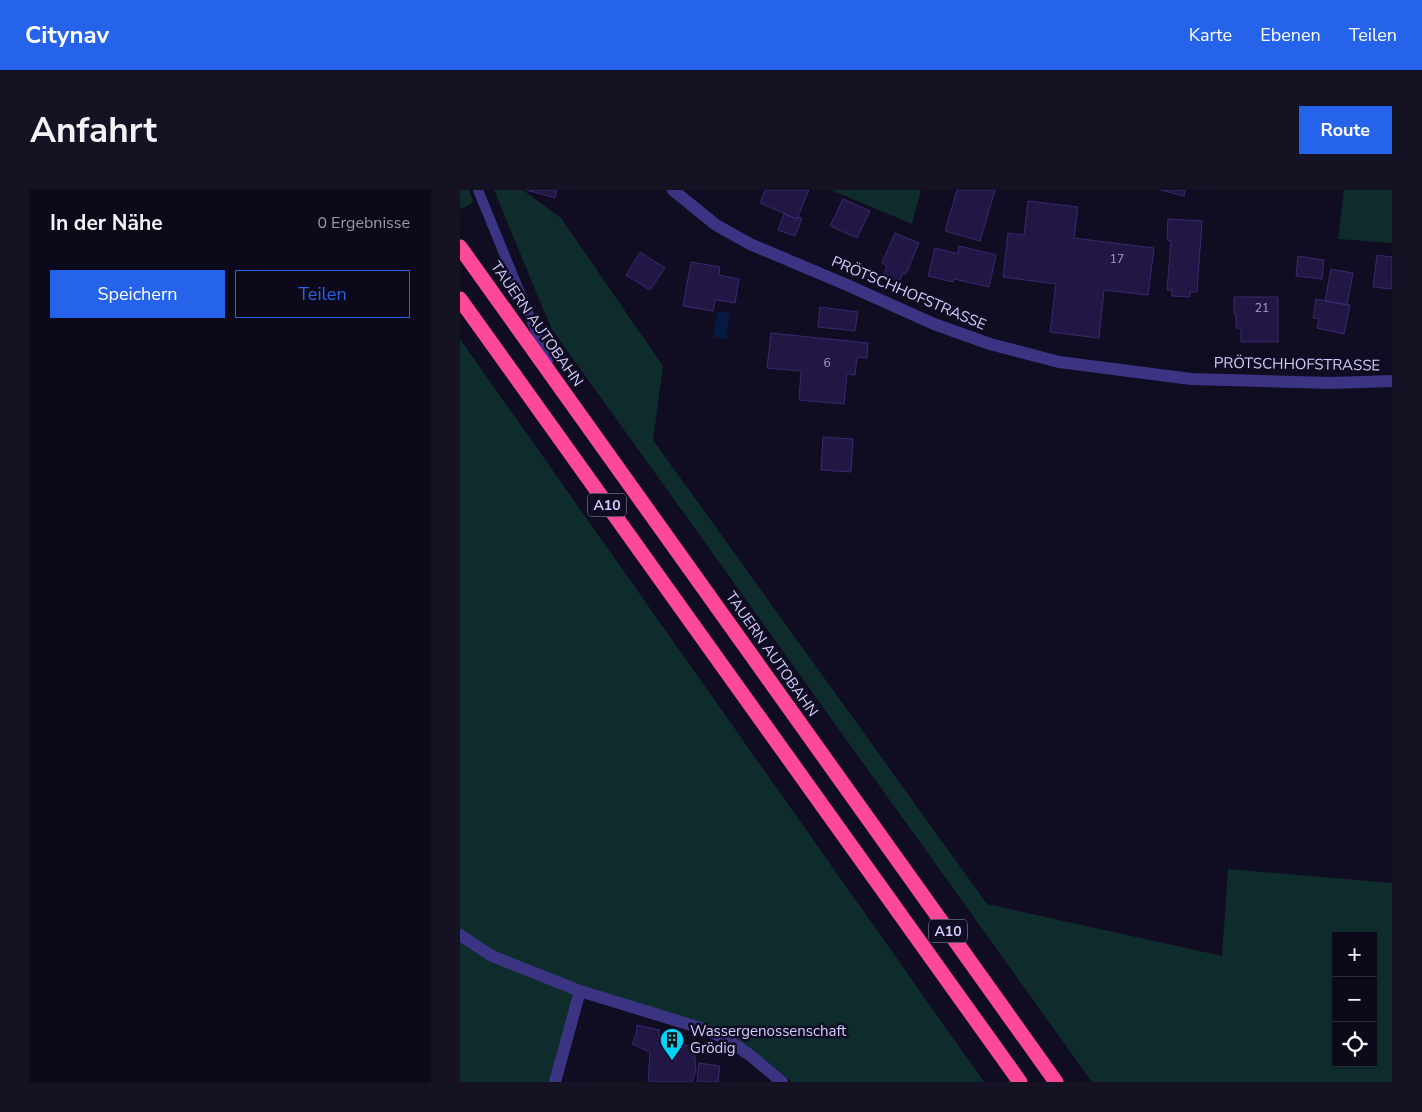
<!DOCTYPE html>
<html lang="de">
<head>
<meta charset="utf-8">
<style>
  :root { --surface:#0c091a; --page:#151223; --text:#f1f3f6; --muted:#9a9aa2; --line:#2c2a39; --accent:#2563eb }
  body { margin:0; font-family:"Nunito Sans",sans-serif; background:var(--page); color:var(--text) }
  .controls { position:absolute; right:15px; bottom:15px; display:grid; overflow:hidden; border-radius:0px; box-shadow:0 1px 4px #0004 }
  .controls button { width:45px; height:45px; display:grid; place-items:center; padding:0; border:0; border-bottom:1px solid var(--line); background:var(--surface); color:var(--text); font:25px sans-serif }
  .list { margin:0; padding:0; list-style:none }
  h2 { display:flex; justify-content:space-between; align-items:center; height:65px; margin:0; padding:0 20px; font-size:21px }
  h2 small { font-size:16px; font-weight:400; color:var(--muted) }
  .actions { display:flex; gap:10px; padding:15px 20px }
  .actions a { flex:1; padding:11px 0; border:1px solid var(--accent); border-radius:0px; text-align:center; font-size:18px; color:var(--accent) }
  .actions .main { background:var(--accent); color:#fff }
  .icon { flex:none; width:28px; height:28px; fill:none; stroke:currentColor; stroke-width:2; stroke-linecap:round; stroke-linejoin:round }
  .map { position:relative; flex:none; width:932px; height:892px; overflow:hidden; border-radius:0px }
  header { display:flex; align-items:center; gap:30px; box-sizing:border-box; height:70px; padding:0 25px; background:var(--accent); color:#fff }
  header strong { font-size:24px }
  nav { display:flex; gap:28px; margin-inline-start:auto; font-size:18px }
  .intro { display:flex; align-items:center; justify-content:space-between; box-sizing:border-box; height:120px; padding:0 30px }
  h1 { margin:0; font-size:35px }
  .button { padding:12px 22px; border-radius:0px; background:var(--accent); color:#fff; font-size:18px; font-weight:700 }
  main { display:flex; gap:30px; padding:0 30px }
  aside { flex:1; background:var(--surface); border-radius:0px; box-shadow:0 1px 4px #0004 }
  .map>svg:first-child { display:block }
</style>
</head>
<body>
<header>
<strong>Citynav</strong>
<nav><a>Karte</a><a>Ebenen</a><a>Teilen</a></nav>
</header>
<div class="intro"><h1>Anfahrt</h1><a class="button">Route</a></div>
<main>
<aside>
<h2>In der Nähe<small>0 Ergebnisse</small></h2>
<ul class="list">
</ul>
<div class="actions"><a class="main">Speichern</a><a>Teilen</a></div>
</aside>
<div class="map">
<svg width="932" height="892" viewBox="0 0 932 892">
  <rect width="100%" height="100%" fill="#100c22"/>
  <path fill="#0f2c2c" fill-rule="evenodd" d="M0,0H9L13,12L2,19L0,16Z
    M34,0H63L101,28L203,176L193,250L527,714L762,766L768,679L932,693V892H632L91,138ZM876,746H913V873H876Z
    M371,0H461L452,34Z
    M884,0H932V53L878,49Z
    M0,149L524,892H332L281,852L126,798L98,892H0Z"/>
  <path fill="#061940" d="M263,121L270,125L266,149L253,147L257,123Z"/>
  <path fill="#221744" stroke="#392871" d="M66,0H97L95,8Z
    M305,0H349L337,29L300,13Z
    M497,0H535L520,51L485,41Z
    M701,0H725L724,6Z
    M383,9L410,21L397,48L370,36Z
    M568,11L618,17L614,48L694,58L688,105L644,100L639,148L590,142L596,94L543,87L548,43L564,45Z
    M324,24L337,29L338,27L342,28L335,46L318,40Z
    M708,29L742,31L737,102H730V107L712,106V100H707L711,51L707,50Z
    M435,43L459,53L446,84L443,83L439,92L423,86L427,76L422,73Z
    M499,56L536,65L529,97L494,89L493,92L468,86L475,58L498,64Z
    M180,62L205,78L190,100L166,85Z
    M917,65L932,67V99L913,97Z
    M838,66L864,70L862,89L836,86Z
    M231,72L260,77L259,85L279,89L275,113L255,110L253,121L223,116Z
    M871,79L893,83L887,115L865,111Z
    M774,107H818V152H781V138H776V124H774Z
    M856,109L890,115L884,144L857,138L859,129L853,128Z
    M360,117L398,122L395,141L358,137Z
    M311,143L408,153L407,168L397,167L395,185L387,184L384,214L339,210L341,181L307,178Z
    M363,247L393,249L391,282L361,280Z
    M177,835L199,840V847L223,848L224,855L234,857L236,880L232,892H188L190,862L172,854L176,845Z
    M239,873L260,876L258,892H237Z"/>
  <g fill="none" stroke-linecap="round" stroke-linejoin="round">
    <path stroke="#3a3483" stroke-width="10" d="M18,0L88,171"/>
    <path stroke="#3a3483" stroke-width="12" d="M213,0L256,35L290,54L387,95L474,134L530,154L599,172L731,189L870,193L932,191
      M0,745L32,766L120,801L244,839L270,851L291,866L322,892
      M95,892L120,801"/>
    <path stroke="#ff4898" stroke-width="15" d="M0,57L596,892
      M0,109L560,892"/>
  </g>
  <defs>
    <symbol id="building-pin" viewBox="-11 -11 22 30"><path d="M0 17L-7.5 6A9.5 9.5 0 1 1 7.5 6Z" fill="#00d5f8" stroke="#100c22"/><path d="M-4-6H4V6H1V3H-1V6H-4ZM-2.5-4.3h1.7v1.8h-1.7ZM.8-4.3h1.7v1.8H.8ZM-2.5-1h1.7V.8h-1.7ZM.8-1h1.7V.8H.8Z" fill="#111"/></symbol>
  </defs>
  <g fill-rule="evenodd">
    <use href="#building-pin" x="198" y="836" width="28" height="38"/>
  </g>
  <g text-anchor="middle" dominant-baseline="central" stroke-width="5" stroke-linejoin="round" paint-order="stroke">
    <g font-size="12" fill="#a8a0d0">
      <text x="657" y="69">17</text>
      <text x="802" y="118">21</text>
      <text x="367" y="173">6</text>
    </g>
    <g fill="#100c22" stroke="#9993bd" stroke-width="1">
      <rect x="128" y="303.5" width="38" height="23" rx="4"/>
      <rect x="469" y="729.5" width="38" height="23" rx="4"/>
    </g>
    <g font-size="14" font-weight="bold" fill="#d4cdff">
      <text x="147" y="315">A10</text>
      <text x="488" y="741">A10</text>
    </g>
    <g font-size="15" fill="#d4cdff" stroke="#100c22">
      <text transform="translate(449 103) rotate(23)">PRÖTSCHHOFSTRASSE</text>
      <text transform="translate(77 134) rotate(55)">TAUERN AUTOBAHN</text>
      <text transform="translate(837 174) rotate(1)">PRÖTSCHHOFSTRASSE</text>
      <text transform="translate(312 464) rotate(55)">TAUERN AUTOBAHN</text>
    </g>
    <g font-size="15" fill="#d4cdff" stroke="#100c22" text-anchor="start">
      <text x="230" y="841">Wassergenossenschaft<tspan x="230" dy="17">Grödig</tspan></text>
    </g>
  </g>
</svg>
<div class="controls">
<button>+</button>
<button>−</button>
<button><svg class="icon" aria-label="locate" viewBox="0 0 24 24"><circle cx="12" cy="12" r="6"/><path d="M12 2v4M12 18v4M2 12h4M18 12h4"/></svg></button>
</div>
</div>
</main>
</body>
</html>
